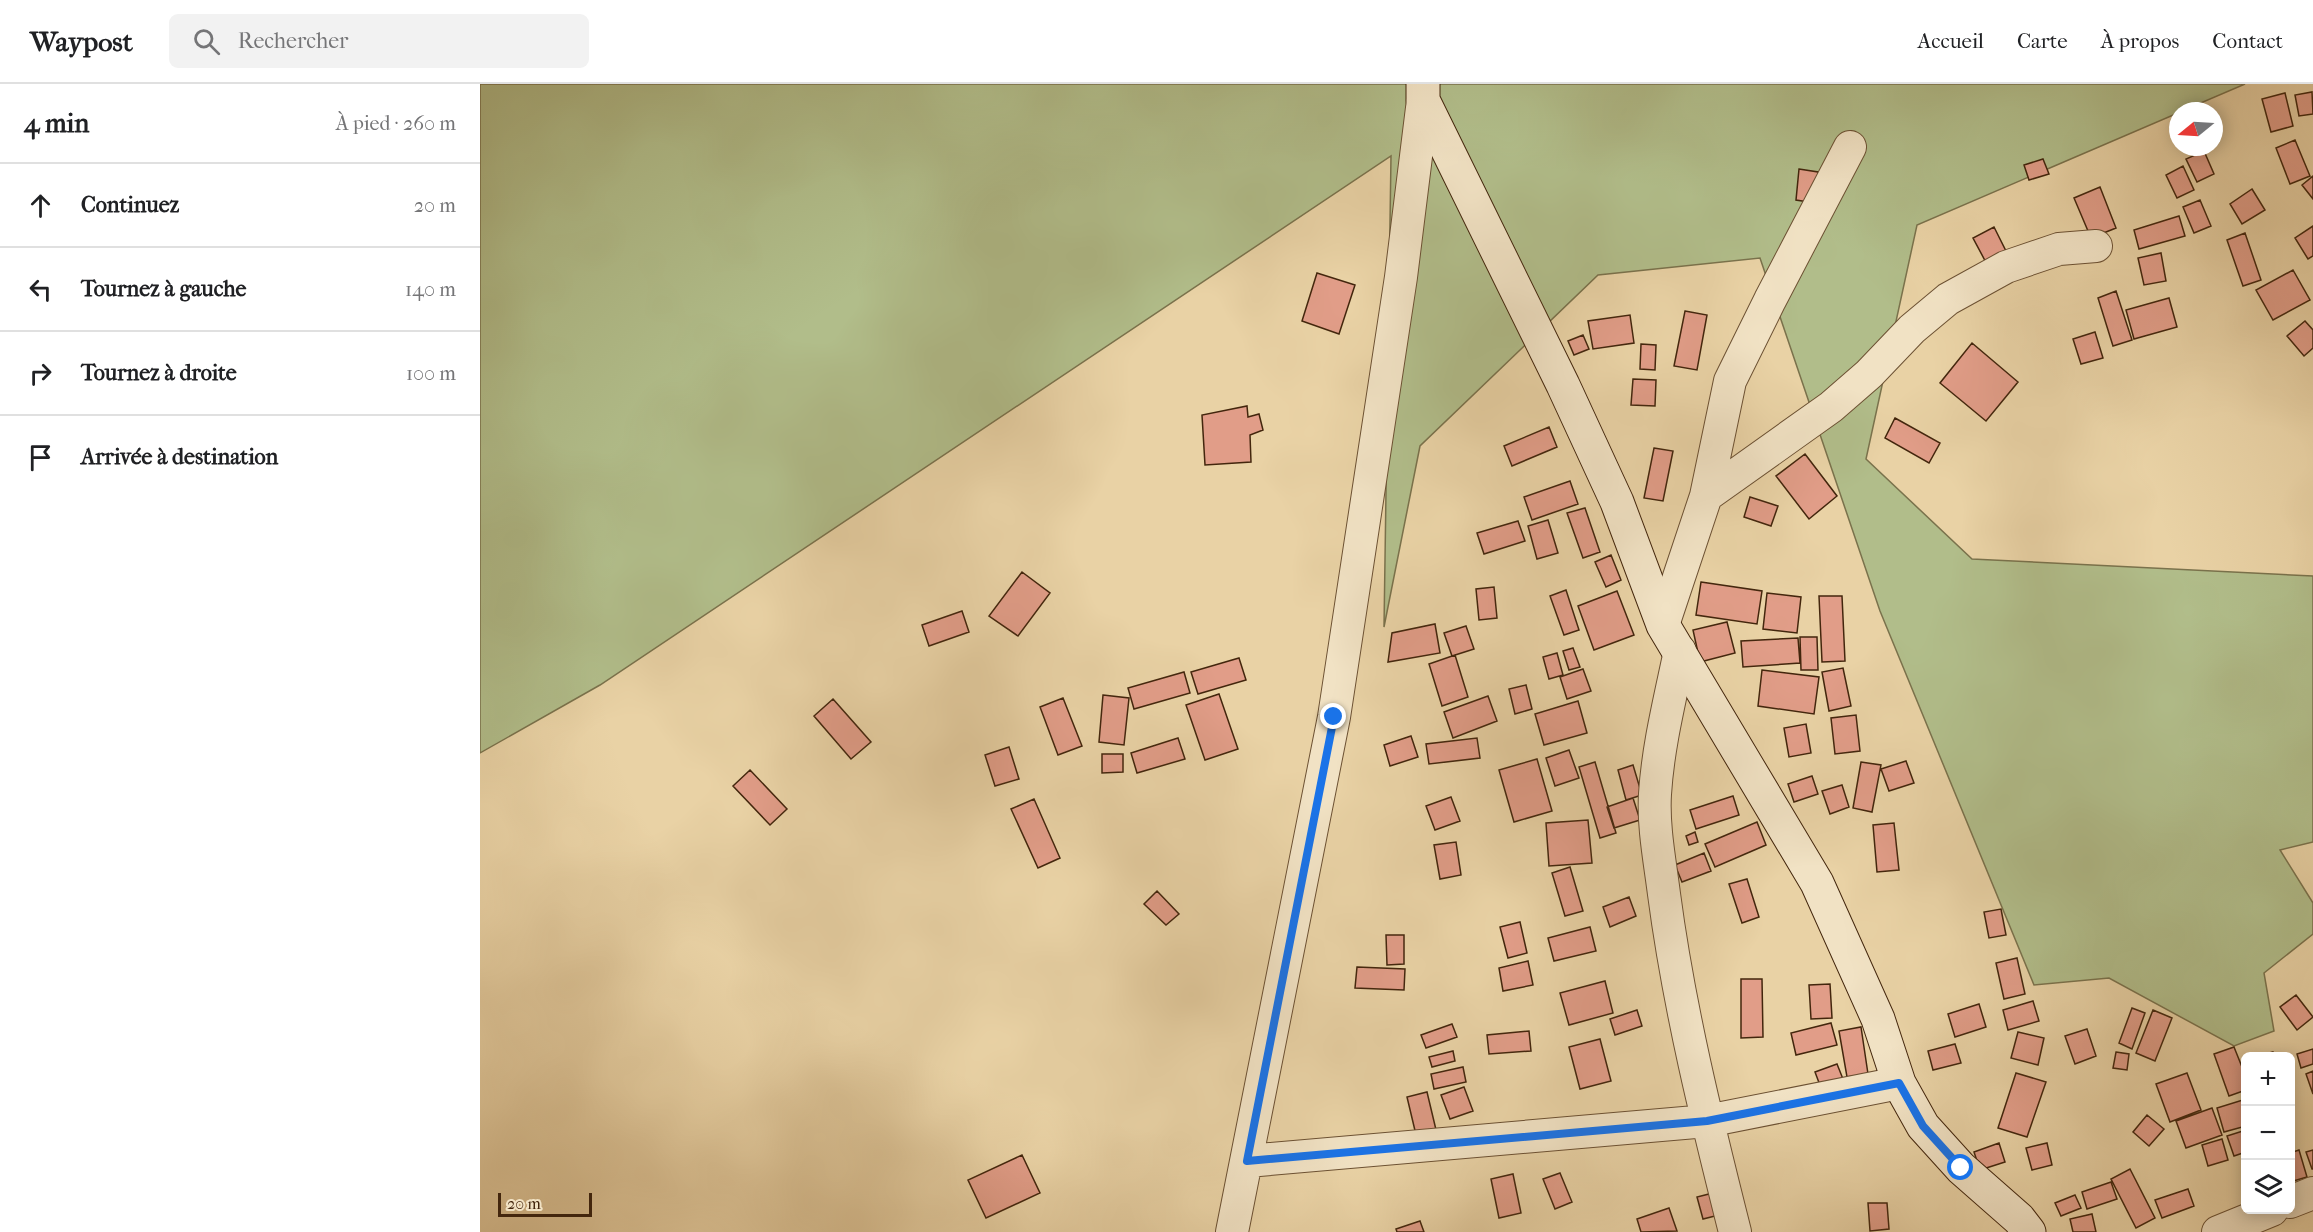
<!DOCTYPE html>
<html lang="fr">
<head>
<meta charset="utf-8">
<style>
  :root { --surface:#fff; --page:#f2f2f2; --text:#202124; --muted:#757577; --line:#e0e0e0 }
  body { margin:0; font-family:"IM FELL French Canon",serif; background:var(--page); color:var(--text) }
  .controls { position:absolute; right:18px; bottom:18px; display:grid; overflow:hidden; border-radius:9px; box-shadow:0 3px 15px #0003 }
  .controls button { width:54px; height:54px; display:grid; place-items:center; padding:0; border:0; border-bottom:2px solid var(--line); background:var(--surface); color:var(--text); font:30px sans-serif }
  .compass { position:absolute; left:1689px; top:18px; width:54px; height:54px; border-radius:50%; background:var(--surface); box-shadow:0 3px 15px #0003; rotate:252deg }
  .scale { position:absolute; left:18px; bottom:15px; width:94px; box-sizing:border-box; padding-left:6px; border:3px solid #43260d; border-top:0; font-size:16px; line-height:21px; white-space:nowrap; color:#43260d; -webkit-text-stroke:4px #f1e2c4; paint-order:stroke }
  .stop { position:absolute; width:18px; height:18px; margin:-14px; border:4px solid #1a73e8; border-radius:50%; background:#fff }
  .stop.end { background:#1a73e8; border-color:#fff; box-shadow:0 2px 6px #0008 }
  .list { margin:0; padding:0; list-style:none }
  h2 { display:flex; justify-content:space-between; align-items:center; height:78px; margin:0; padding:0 24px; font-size:26px }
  h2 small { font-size:20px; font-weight:400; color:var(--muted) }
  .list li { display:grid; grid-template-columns:39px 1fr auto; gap:18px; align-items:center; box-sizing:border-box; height:84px; padding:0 24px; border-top:2px solid var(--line) }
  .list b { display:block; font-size:22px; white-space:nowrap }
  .list em { font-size:20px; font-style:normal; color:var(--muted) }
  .icon { flex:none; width:33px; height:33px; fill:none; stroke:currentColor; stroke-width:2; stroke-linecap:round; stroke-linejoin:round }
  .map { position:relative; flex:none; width:1833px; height:1148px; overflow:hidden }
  header { display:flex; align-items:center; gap:36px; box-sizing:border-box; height:84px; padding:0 30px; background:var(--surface); border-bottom:2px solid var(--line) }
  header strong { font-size:28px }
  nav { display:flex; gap:33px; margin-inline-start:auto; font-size:21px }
  .search { width:420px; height:54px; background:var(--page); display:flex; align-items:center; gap:15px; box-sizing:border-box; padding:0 21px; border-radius:9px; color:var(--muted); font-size:22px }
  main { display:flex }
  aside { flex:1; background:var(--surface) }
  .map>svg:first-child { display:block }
</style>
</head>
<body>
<header>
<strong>Waypost</strong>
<div class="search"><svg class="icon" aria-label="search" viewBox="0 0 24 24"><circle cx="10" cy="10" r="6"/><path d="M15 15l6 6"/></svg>Rechercher</div>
<nav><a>Accueil</a><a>Carte</a><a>À propos</a><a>Contact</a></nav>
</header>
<main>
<aside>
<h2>4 min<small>À pied · 260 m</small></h2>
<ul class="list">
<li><svg class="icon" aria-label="ahead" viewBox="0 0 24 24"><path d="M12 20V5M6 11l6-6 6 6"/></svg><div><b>Continuez</b></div><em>20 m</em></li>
<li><svg class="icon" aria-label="left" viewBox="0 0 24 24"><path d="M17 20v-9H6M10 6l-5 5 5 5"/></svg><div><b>Tournez à gauche</b></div><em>140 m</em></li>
<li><svg class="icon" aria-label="right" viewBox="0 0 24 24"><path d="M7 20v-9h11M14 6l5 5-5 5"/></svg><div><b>Tournez à droite</b></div><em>100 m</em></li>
<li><svg class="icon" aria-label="arrive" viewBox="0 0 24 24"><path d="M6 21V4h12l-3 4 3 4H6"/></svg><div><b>Arrivée à destination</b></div></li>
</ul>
</aside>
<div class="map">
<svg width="1833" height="1148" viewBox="0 0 1833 1148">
  <rect width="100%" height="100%" fill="#e9d2a5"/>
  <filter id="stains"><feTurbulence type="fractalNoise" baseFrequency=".00333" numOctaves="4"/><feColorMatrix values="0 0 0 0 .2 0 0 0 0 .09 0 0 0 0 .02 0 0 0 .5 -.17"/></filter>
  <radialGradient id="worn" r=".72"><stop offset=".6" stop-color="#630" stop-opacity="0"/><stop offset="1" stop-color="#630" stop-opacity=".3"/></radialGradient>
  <path fill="#b1bd8a" stroke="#7a724c" stroke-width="1.5" d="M0,0H1765L1702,27H1698V29L1437,141L1386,375L1492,475L1833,492V758L1800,766L1833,819V850L1784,889L1794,947L1754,962L1629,894L1554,901L1400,527L1280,174L1118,191L940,362L904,543L911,72L120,601L0,669Z"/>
  <path fill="#e19d88" stroke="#43260d" stroke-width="1.5" d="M1832,8L1833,30L1819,32L1815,11Z
    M1805,9L1813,42L1791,48L1782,15Z
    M1815,56L1830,92L1810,100L1796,64Z
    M1724,67L1734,90L1717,98L1706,75Z
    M1563,75L1569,90L1549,96L1544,81Z
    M1703,82L1714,106L1697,114L1686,91Z
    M1319,85L1338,88L1335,119L1316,116Z
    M1833,92V115L1822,101Z
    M1620,103L1636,144L1611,154L1594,114Z
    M1772,105L1785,126L1762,140L1750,120Z
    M1720,116L1731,142L1714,149L1703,123Z
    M1699,132L1705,152L1659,165L1654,146Z
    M1833,142V172L1828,175L1815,154Z
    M1514,143L1530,175L1510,186L1493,154Z
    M1765,149L1781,196L1763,202L1747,156Z
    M1681,169L1686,197L1664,201L1658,174Z
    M1813,186L1830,216L1793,236L1776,206Z
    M837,189L875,201L859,250L822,237Z
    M1636,207L1652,256L1633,262L1618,214Z
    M1689,214L1697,243L1654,255L1646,226Z
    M1205,227L1227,231L1217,286L1194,282Z
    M1150,231L1154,259L1113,265L1108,237Z
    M1825,237L1833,246V264L1824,272L1807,252Z
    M1615,248L1623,274L1601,280L1593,255Z
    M1103,251L1109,265L1094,271L1088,257Z
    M1492,259L1538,298L1506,337L1460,299Z
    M1161,260L1176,261L1175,286L1160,285Z
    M1153,295L1176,296L1175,322L1151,321Z
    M767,322L768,333L779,330L783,346L770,351L771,378L725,381L722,331Z
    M1415,334L1460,359L1449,379L1405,354Z
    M1069,343L1077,363L1032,382L1024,362Z
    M1174,364L1193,367L1183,417L1164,414Z
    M1325,370L1357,412L1329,435L1296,392Z
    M1090,397L1098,420L1052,436L1044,413Z
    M1270,413L1298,422L1291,442L1264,433Z
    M1105,424L1120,468L1103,474L1087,429Z
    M1068,436L1078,469L1057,475L1048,442Z
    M1038,437L1045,457L1004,470L997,449Z
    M1131,471L1141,496L1126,503L1115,478Z
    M542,488L570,509L538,552L509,532Z
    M1221,498L1282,507L1277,540L1216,531Z
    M1014,503L1017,534L999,536L996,505Z
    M1086,506L1099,546L1084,551L1070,512Z
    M1137,507L1154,551L1114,566L1098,522Z
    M1287,509L1321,513L1317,549L1283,545Z
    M1339,512H1362L1365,577L1342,578Z
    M482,527L489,548L449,562L442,541Z
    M1247,538L1255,569L1220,578L1213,546Z
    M955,540L960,569L908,578L912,549Z
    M986,542L994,565L972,572L964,549Z
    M1320,553H1337L1338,586H1321Z
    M1318,554L1320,579L1263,583L1261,557Z
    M1093,564L1100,583L1089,586L1083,567Z
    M1077,569L1083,591L1069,595L1063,573Z
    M975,571L988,613L962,622L949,580Z
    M759,574L766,596L718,610L711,588Z
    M1363,584L1371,622L1349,627L1342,588Z
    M1103,585L1111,607L1087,615L1080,593Z
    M1282,586L1339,593L1334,630L1278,622Z
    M704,588L710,609L654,625L648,604Z
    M1046,601L1052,625L1035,630L1029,605Z
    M739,610L758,665L725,676L706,621Z
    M623,611L649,614L644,661L619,658Z
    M1008,612L1017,637L973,654L964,628Z
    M583,614L602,662L578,671L560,623Z
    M353,615L391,658L371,675L334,632Z
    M1098,617L1107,649L1064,661L1055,630Z
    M1376,631L1380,667L1355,670L1351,634Z
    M1326,640L1331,669L1309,673L1304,644Z
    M931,652L938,673L910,682L904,661Z
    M698,654L705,675L657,689L651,669Z
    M997,654L1000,674L949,680L946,660Z
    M529,663L539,695L515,702L505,671Z
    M1089,666L1099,694L1075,702L1066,674Z
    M622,670H643V688L622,689Z
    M1057,675L1072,727L1034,738L1019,686Z
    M1426,677L1434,699L1409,707L1401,685Z
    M1115,678L1136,749L1120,754L1099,683Z
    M1381,678L1401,681L1392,728L1373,724Z
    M1153,681L1162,711L1146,716L1138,686Z
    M270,686L307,725L290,741L253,702Z
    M1332,692L1338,710L1314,718L1308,700Z
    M1362,701L1369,723L1350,730L1342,707Z
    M1253,712L1259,731L1216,745L1210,726Z
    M971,713L980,737L955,746L946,722Z
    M1153,714L1160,736L1134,744L1127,723Z
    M554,715L580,774L558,784L531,725Z
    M1108,736L1112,779L1069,782L1066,739Z
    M1277,738L1286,761L1235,783L1225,760Z
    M1414,739L1419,786L1397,788L1393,741Z
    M1215,748L1218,758L1209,761L1206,752Z
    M976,758L981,791L960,795L954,761Z
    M1224,769L1231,787L1202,798L1195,781Z
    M1090,783L1103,827L1085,832L1072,789Z
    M1267,795L1279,833L1262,839L1249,800Z
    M677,807L699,830L686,841L664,820Z
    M1149,813L1156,832L1130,843L1123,823Z
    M1521,825L1526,851L1509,854L1504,828Z
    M1040,838L1047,869L1028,874L1020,843Z
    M1110,843L1116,867L1074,877L1068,854Z
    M906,851H924V880L907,881Z
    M1537,874L1545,910L1524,915L1516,879Z
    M1048,877L1053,901L1023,907L1019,884Z
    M877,883L925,885L924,906L875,904Z
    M1261,895H1282L1283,953L1261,954Z
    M1125,897L1133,929L1089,941L1080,909Z
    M1350,900L1352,934L1331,935L1329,901Z
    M1816,911L1833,933L1817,946L1800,923Z
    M1553,917L1559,937L1528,946L1523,926Z
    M1499,920L1506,943L1475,953L1468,930Z
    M1652,924L1665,929L1652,965L1639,959Z
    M1157,926L1162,942L1135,951L1130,935Z
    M1673,926L1692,934L1675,977L1656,969Z
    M1351,939L1357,961L1316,971L1311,949Z
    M972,940L977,953L946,964L941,951Z
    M1381,943L1388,990L1367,993L1359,947Z
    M1607,945L1616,972L1595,980L1585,952Z
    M1049,947L1051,967L1009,970L1007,951Z
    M1538,948L1564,954L1558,981L1531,974Z
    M1120,955L1131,997L1100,1005L1089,963Z
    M1475,960L1481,979L1453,986L1448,967Z
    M1754,963L1766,993V1006L1749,1012L1734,970Z
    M1833,965V980L1821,984L1817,970Z
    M973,967L975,977L952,983L949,973Z
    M1636,968L1649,970L1647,986L1633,984Z
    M1793,968L1795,972H1779Z
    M1357,980L1363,995L1341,1004L1335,988Z
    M983,983L986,998L954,1005L951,990Z
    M1833,987V1010L1826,990Z
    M1536,989L1566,998L1547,1053L1518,1044Z
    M1707,989L1721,1026L1690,1038L1676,1000Z
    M984,1003L993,1027L970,1035L961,1011Z
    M947,1008L957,1050L937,1055L927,1013Z
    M1766,1015V1042L1744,1048L1737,1024Z
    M1732,1024L1742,1051L1706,1064L1696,1037Z
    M1667,1031L1684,1045L1669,1062L1653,1048Z
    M1766,1046V1068L1754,1072L1747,1052Z
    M1742,1055L1748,1076L1728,1082L1722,1061Z
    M1519,1059L1525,1078L1500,1086L1494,1068Z
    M1567,1059L1572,1081L1552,1086L1546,1064Z
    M1819,1066L1827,1093L1810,1098V1069Z
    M1833,1066V1085H1832L1826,1068Z
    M542,1071L560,1109L506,1134L488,1096Z
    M1650,1085L1675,1134L1656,1144L1631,1095Z
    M1080,1089L1092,1118L1075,1125L1063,1095Z
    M1033,1090L1041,1129L1019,1134L1011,1095Z
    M1631,1098L1637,1115L1607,1125L1602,1108Z
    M1708,1105L1714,1122L1682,1134L1675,1116Z
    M1233,1109L1239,1131L1223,1135L1217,1113Z
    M1595,1111L1601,1124L1581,1132L1575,1119Z
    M1388,1119H1407L1409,1145L1390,1147Z
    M1189,1124L1197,1147L1161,1148L1157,1135Z
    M1612,1130L1616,1148H1593L1590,1135Z
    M940,1137L944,1148H917L916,1145Z"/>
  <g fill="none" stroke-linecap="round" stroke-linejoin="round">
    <defs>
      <path id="street" d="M1226,412L1351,323L1389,290L1432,245L1468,215L1526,183L1579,165L1616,162
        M1183,541L1226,412L1250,297L1290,216L1370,63
        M1200,567C1190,615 1178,662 1175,710C1173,743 1180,778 1184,810C1199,924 1227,1037 1255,1148
        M767,1077L1227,1037L1419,999
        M1810,1118L1833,1109
        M752,1148L854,633L921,193L943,16
        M1738,1148L1792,1126"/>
      <path id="secondary" d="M943,0V16L1083,301L1137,418L1183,541L1337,799L1398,935L1419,999L1443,1042L1481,1084L1539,1135L1549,1148"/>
    </defs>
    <use href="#street" stroke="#6c5133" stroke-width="34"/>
    <use href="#secondary" stroke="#43260d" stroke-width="35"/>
    <use href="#street" stroke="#f1e2c4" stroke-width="32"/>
    <use href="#secondary" stroke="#f1e2c4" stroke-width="33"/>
  </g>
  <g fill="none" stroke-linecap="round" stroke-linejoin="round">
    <path stroke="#1a73e8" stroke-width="8" d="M854,633L767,1077L1227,1037L1419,999L1443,1042L1481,1084"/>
  </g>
  <rect width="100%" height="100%" filter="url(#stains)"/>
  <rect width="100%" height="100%" fill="url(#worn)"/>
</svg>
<div class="controls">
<button>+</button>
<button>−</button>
<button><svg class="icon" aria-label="layers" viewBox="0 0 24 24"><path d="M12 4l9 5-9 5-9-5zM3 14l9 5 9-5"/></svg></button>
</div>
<svg class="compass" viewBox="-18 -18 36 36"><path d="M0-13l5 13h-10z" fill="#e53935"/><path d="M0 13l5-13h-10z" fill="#757577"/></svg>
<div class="scale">20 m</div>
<div class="stop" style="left:1481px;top:1084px"></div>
<div class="stop end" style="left:854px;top:633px"></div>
</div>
</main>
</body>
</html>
